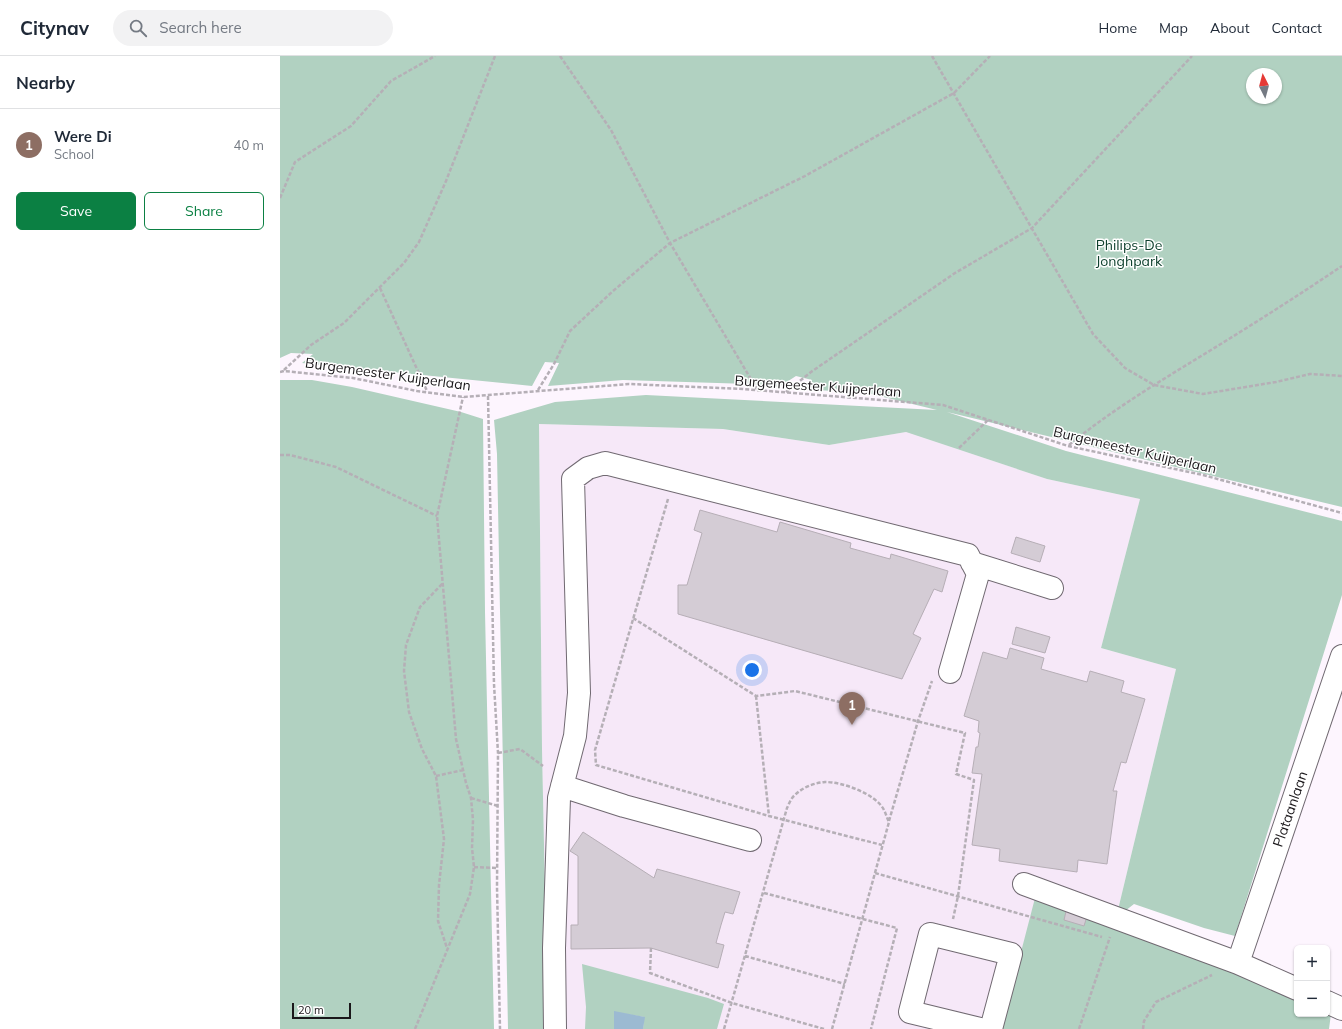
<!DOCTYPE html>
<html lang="en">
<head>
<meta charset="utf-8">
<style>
  :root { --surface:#fff; --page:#f2f2f3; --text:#1f2937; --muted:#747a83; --line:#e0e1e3; --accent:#0b8043 }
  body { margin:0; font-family:Mulish,sans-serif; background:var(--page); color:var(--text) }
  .controls { position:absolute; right:12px; bottom:12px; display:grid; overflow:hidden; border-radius:6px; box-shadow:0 1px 3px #0004 }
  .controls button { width:36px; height:36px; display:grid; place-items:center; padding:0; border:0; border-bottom:1px solid var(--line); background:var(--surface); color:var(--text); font:20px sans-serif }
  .compass { position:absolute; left:966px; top:12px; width:36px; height:36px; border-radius:50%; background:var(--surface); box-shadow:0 1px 3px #0004; rotate:354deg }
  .scale { position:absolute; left:12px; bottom:10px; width:59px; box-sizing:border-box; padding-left:4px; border:2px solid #1a171a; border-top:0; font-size:11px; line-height:14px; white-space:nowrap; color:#1a171a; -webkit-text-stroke:3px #fff; paint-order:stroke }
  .you { position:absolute; left:472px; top:614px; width:14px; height:14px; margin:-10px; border:3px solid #fff; border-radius:50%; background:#1a73e8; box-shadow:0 0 0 6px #1a73e833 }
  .badge { display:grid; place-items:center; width:26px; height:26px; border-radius:50%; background:var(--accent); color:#fff; font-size:13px; font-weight:700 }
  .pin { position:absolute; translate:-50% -33px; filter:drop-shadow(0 1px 2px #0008) }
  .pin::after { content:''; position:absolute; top:21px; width:14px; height:12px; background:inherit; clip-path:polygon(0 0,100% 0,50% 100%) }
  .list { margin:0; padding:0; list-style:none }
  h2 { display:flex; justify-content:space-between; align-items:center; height:52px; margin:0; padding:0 16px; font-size:17px }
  h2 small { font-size:13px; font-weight:400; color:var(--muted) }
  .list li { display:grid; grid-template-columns:26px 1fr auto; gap:12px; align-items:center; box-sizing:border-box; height:72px; padding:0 16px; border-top:1px solid var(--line) }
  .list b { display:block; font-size:15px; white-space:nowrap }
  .list p { margin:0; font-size:13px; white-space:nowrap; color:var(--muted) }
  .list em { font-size:13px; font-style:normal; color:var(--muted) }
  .actions { display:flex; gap:8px; padding:12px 16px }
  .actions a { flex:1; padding:9px 0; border:1px solid var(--accent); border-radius:6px; text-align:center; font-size:14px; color:var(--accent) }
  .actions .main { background:var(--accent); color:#fff }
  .icon { flex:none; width:22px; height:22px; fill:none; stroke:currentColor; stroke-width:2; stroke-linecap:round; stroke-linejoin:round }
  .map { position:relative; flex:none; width:1062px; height:973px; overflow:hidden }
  header { display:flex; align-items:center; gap:24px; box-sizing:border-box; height:56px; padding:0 20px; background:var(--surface); border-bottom:1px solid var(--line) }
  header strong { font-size:19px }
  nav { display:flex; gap:22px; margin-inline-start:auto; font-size:14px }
  .search { width:280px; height:36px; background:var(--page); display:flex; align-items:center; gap:10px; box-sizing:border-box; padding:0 14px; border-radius:22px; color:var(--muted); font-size:15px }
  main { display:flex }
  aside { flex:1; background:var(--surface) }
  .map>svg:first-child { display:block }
</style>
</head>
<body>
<header>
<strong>Citynav</strong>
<div class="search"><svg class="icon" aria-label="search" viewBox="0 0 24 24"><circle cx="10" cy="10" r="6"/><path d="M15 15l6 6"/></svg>Search here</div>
<nav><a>Home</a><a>Map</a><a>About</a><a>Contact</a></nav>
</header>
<main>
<aside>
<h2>Nearby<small></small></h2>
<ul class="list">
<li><span class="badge" style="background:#8d6e63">1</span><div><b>Were Di</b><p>School</p></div><em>40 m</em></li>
</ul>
<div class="actions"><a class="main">Save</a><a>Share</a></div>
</aside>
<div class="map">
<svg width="1062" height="973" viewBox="0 0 1062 973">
  <rect width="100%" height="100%" fill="#fdf5fe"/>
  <path fill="#f6e8f8" d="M259,368L443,373L549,389L626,376L767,423L860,443L821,592L896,613L836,862L721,973H275L266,884L262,693Z"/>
  <path fill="#b1d1c1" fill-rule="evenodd" d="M0,0H1062V451L667,356L786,395L1062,465V539L955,880L924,872L854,848L836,862L896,613L821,592L860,443L767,423L626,376L549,389L443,373L259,368L262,693L266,884L275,973H228L217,398L214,364L275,346L366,339L657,354L587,337L520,333L532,324L516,320L499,331L469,328L343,324L268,330L279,307L265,306L252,330L22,307L33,298L11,297L0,302ZM972,18H996V42H972Z
    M0,324H32L72,331L181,356L203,363L205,556L214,973H0Z
    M755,842L841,870L1017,944V958H1051L1049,973H721Z
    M302,908L428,942L444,948L437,973H363L364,961L334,956V973H305L306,951Z"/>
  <path fill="#9cbad2" d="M334,955L365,961L363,973H334Z"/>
  <path fill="#d4ccd5" stroke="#b6aeb6" d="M420,454L497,476L500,466L571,487L570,492L610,503L611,498L668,515L662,536L654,533L633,578L641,582L622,623L398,558V529H407L422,477L414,474Z
    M736,481L765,490L760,506L731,497Z
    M736,571L770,581L765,597L732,588Z
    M730,592L764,602L761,613L807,626L810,615L844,625L841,636L865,643L846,707L841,706L833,735H837L827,808L798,804L797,816L719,805L720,793L692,789L702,718L692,717L696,691H698L700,677L698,676L699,665L684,660L703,596L727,603Z
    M303,776L374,822L377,813L460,836L453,858L445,856L441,869L436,887L444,889L438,912L371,892L291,893V869H298V800L290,795Z
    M787,851L808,857L804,870L784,864Z"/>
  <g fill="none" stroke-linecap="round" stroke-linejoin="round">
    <defs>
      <path id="minor" d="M692,507L772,532
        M282,730L344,750L470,784
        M744,828L958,907
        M1017,933L958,907L1062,600
        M1047,946L1062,953
        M275,973L274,892L279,742L295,680L299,637L293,423L308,412L325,407L688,499L698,518L670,616
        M700,973L630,956L650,878L731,898L711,973"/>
    </defs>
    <use href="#minor" stroke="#706971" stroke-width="24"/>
    <path stroke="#b5afb6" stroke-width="2.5" stroke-dasharray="4 2" stroke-linecap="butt" d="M280,0L331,74L390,187L478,335
      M652,0L813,278L845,312L874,329L923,338L996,326L1030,318L1062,320
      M0,142L15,106L71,70L111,25L155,0
      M100,232L147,335
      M4,314L31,289L64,267L124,207L139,186L166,125L215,0
      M0,316L4,315L73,322L137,335L183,341L349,328L463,333L663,349L788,390L923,419L1062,457
      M258,334L274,308L290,275L333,235L390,187L525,120L674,37L710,0
      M506,336L531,316L675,217L752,172L912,0
      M208,340L214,628L218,697L217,831L220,973
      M789,389C833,353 882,324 931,294C975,267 1019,239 1062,210
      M679,392L708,364
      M0,399H10L56,411L157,460
      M388,443L315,694L316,709L489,760L602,789
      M162,528L140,551L126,589L124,615L129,656L142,693L156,720L164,783L159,829L158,865L167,892
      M353,562L476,640L515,635L685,677L676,718L694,724L678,840L673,863
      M476,640L489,760
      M218,697L240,693L263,710
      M156,720L183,714
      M191,742L218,750
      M609,765L638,665L652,625
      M194,811L217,812
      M595,817L822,881
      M484,837L617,872L591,973
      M371,892L370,917L452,947L544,973
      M465,900L565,928
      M135,973L190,838L194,811L192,792L193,764L191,742L186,727L176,683L157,460L183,341
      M444,973L507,752C509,748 511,742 515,739C523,731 534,727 545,726C563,726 596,738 604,754C606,758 607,762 609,766L552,973
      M799,973L830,881
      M863,973L864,965L876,946L932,919"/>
    <use href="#minor" stroke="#fff" stroke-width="22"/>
  </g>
  <g text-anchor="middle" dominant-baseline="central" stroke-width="3" stroke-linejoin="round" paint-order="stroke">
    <g font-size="14" fill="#0f412e" stroke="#fff">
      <text x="849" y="189">Philips-De<tspan x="849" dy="16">Jonghpark</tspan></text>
    </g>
    <g font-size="14" fill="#1a171a" stroke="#fff">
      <text transform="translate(108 318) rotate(8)">Burgemeester Kuijperlaan</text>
      <text transform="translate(538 330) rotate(4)">Burgemeester Kuijperlaan</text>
      <text transform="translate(855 394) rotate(13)">Burgemeester Kuijperlaan</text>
      <text transform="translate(1010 753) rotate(-71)">Plataanlaan</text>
    </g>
  </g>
</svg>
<div class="controls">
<button>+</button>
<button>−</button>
</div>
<svg class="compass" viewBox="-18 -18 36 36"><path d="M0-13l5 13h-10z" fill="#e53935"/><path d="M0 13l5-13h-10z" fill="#747a83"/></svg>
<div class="scale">20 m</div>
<div class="you"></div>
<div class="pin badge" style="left:572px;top:669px;background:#8d6e63">1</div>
</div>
</main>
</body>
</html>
